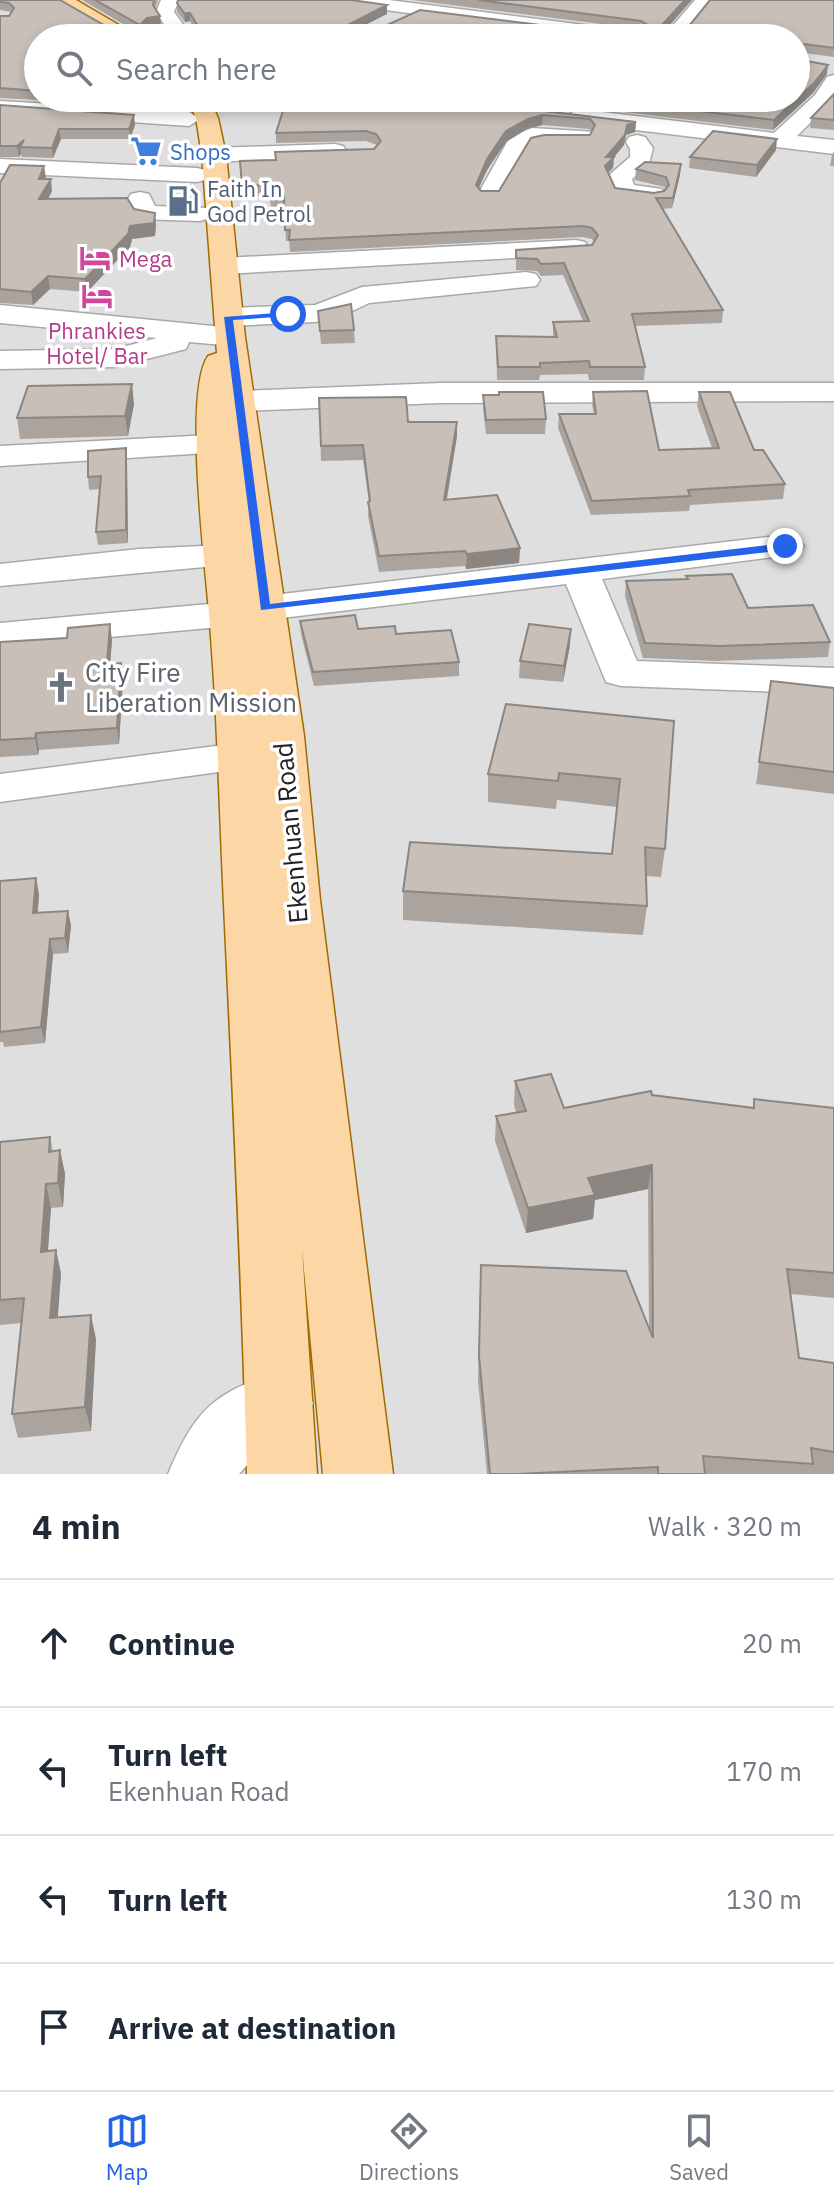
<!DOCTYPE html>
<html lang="en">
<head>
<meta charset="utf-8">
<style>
  :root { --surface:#fff; --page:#f6f6f7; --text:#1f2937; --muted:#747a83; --line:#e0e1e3; --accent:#2563eb }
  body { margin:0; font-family:"IBM Plex Sans",sans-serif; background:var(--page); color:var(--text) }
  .stop { position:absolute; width:24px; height:24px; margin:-18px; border:6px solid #2563eb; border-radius:50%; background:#fff }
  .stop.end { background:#2563eb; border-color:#fff; box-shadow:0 2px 8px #0008 }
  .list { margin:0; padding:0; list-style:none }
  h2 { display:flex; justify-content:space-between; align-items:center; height:104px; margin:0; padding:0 32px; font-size:34px }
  h2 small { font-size:26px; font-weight:400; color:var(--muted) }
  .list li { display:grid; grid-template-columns:52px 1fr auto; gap:24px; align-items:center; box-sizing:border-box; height:128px; padding:0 32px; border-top:2px solid var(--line) }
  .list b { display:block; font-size:30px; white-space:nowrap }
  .list p { margin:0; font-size:26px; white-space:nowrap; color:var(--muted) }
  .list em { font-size:26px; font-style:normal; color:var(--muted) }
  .icon { flex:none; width:44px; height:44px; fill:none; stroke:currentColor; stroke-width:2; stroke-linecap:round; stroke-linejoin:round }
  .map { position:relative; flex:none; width:834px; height:1474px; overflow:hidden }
  .search { position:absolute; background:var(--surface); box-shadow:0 4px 12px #0003; left:24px; right:24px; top:24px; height:88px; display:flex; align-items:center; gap:20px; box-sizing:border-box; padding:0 28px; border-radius:44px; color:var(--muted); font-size:30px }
  .sheet { height:616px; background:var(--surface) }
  nav { display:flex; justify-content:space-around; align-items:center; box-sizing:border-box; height:112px; border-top:2px solid var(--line); background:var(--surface); font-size:22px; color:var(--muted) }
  nav a { display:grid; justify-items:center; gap:4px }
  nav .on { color:var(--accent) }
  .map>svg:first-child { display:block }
</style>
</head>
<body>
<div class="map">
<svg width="834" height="1474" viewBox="0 0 834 1474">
  <rect width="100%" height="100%" fill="#f2efe9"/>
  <path fill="#e0dfdf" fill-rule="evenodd" d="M0,0H834V1474H0ZM38,38H796V98H38Z"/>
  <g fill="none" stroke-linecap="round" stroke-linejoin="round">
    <defs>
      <path id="minor" d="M161,0H179L174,12L193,38H173L156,12Z
        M339,0H389L639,32L649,38H596L348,5Z
        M695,0H713L682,38H662Z
        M834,75V99L797,136L834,140V154L578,123L567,116L578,109L774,133L815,95L827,77Z
        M0,101L189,112L200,119L189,126L0,113Z
        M532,128L613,133L621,135L624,140L621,145L613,147L536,142L527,146L499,199H481L478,194L510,137Z
        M637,135L645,137L653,148L649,164L632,179L634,185L662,189L665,194L662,199L653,201L615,196L607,177L630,157V149L626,142L629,137Z
        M335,144L343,146L347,151L343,156L214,162L206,160L202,155L206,150L214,148Z
        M0,159L197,168L205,170L209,175L205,180L197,182L0,173Z
        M140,192L149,194L155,206L209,208L213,213L209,218L200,221L136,219L128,199L131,194Z
        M576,240L585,242L589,248L585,254L224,274L214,272L210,266L214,260L224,258Z
        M526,272L536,274L540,280L536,286L369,303L342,316L315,322L228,326L218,323L214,317L218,311L228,308L315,305L362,287Z
        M0,305L223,327L233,330L238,336L233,342L223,345L189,342L186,349L115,367L0,369V351L115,349L157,338L0,323Z
        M440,383H834V401L440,403L241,411L230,408L225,401L230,394L241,391Z
        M211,435L223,438L228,445L223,452L0,466V446Z
        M785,535L798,538L804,546L798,554L602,579L637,661L834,668V694L621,686L606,682L566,584L265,620L250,615L245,622L231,626L0,647V623L231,602L246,607L251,600L265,596Z
        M224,545L237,548L243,556L237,564L0,586V564L139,549Z
        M239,743L255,747L261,757L255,767L0,802V774Z
        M279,1372L303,1381L313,1403L303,1425L267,1443L239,1474H168C195,1411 212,1393 279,1372Z"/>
      <path id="major" d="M52,0H76L141,38H118Z
        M187,98H209L218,118L226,155L245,337L304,736L320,900L393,1474H323L302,1248L317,1474H247C242,1284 233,1094 224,905C219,800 217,694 207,590C203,545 185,389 208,356L217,353L202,155L196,118Z"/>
    </defs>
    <use href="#minor" stroke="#a9a9a9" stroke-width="3"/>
    <use href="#major" stroke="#a06b00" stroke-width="3"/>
    <use href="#minor" fill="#fff" fill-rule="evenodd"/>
    <use href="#major" fill="#fcd6a4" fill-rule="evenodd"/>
  </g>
  <path fill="#aba49e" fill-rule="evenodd" d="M0,0H60L38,38V98H146L143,106L0,98V16H9L11,12L0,10Z
    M82,0H158L155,9L160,16L161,25L148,27L140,34Z
    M412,0H692L664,31H685L834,0V57L796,52V38H200L190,21L185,22L177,12V3L387,14L351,32L644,31L641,29Z
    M827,74L813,93L773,130L508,98H796Z
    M834,94V130L810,128L811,118Z
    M270,98H436L636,122L635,132L626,135L624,145L614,157L613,168L608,173L615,188L654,193L664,191L665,187L635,180L636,169L680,175L672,208L662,209L723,310L722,323L635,326L645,367L644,380H589L588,374L540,375L539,380H497L496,336L553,337V322L583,321L563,275L541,276L537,271L516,270V250L592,245L594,242L592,239L582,237L290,252L289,241H286L284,206L271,207L269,196L242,197L240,161L275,160V152L374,149L377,145L366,141L276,143V133L283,110L271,109ZM542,125L589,129L592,132L590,135L499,191H481L479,188L487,170L506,142L527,129Z
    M0,105L135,125L130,139H61L53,158L22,157L21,154L19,157H0Z
    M776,150L756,177L689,168L690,157Z
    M834,151V166H830L832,155Z
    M46,179L52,191L48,199L134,209L156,225L155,236L132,239L130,247L87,292L50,289L33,305L0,303V183Z
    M318,311L354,330L355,343L321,344Z
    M593,392L659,450L712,448L697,406L699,392L754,450L785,484L783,499L690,505L689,511L591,515L558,428L559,414H594L592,405Z
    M483,395L546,419L545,434H486L483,409Z
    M319,398L457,436L447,499L520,548L519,563L466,569L465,566L379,572L368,516L369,502L363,460L321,461Z
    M134,404L128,436L20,439L17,418Z
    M126,448L127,461L128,543L98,545L96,532L100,489L89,490L88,477Z
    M686,576L748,608L830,642L828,657L717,661L643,658L625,596L626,581L686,579Z
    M300,621L396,634L459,662V676L314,686L301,634Z
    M112,640L110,663H121L123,679L119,744L39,750L38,755L0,757V642Z
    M570,645L563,682L519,678L520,661Z
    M771,681L834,688V794L756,784Z
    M674,721L665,849L661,877L646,876L647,906L643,935L403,920V891L612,854L617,807L557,800L556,809L488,802V774Z
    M0,881L39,894L38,913L68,911L71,926L68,953L53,954L45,1043L4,1047L3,1042H0Z
    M515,1081L564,1108L652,1095L753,1108L754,1099L834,1108V1298L791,1294L799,1358L834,1363V1474H487L478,1381L480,1289L649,1329L648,1189L595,1200L593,1219L526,1233L495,1141L496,1116L516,1112L514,1105Z
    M50,1137L53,1151L60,1150L65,1174L63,1207L51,1208L48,1251L56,1250L61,1274L57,1318L96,1339L91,1431L18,1438L12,1414L21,1323L0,1325V1142Z"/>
  <path fill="#8b8681" d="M685,0H692L660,36V27Z
    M387,5V14L345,35L344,27Z
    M184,13H190V21L185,22Z
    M160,16L161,25L148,27L140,34V25L147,18Z
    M828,65L827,74L813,93L773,130L774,120Z
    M134,115L135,125L130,139L129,129Z
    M543,115L542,125L527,129L506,142L487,170L475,196L476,185L487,159L506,131L528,119Z
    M636,122L635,132L626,135L624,145L614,157L613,168L604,176L606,157L627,125Z
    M59,129L61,139L53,158L52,148Z
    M777,139L776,150L756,177L757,165Z
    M24,140L20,147L21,154L19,157L17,146Z
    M681,164L680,175L672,208L673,198Z
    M44,166L46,178L39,179Z
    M51,179L52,191L41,212L39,199Z
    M155,213L156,225L155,236L132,239L130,247L87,292L85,279L130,226Z
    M48,276L50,289L33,305L31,292Z
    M132,384L134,404L128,436L125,416Z
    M457,422V436L444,514V500Z
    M126,448L127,461L128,543L126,530Z
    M520,548L519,563L466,569L467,554Z
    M110,624L112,640L109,680L107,664Z
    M571,629L570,645L563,682L564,666Z
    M121,663L123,679L119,744L117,728Z
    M36,733L39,750L38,755L35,738Z
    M36,878L39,894L36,928L33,913Z
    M68,911L71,926L68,953L65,938Z
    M50,939L53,954L45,1043L41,1027Z
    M60,1150L65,1174L63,1207L58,1183Z
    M652,1165L648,1189L595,1200L593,1219L526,1233L528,1208L588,1178Z
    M46,1184L51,1208L46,1276L41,1252Z
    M56,1250L61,1274L56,1342L50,1318Z
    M91,1315L96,1339L91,1431L85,1407Z"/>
  <path fill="#c7bfb8" stroke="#8b8681" stroke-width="2" fill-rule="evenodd" d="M0,0H60L116,32H133L126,38H38V91L0,88V16H9L14,8L9,3L0,2Z
    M95,0H154L153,5L160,16L147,18L140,25Z
    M178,0H351L387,5L344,27L346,32H372L420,10L596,32L652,31L651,27L641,21L478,0H685L660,27L661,31H685L710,0H834V48L796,43V38H205L190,13H184L177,3Z
    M796,59L828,65L814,83L774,120L590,98H796Z
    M834,94V120L811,118Z
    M271,98H436L636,122L627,125L625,135L606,157H614L605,166L615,188L654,193L664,191L669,185L666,177L636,169L645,162L681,164L673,198H656L723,310L632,314L645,367H590L589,361L540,363V367H498L496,336L557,337L553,322L589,321L564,263L541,264L537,259L516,258V250L592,245L598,235L592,228L583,226L289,240L290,230H285L284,195L270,196L269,185L242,186L240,161L276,160L275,152L374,149L381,141L376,134L366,131L276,133L286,101L271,100ZM543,115L590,119L595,125L590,135H544L531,138L499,191H481L476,185L487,159L506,131L528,119Z
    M0,105L134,115L129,129H59L52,148L20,147L24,140L17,146H0Z
    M713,131L777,139L757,165L690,157Z
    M10,165L44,166L39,179H51L39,199L127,198L134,209L155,213L154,223L130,226L128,234L85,279L48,276L31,292L0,289V183Z
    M351,304L354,330L320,331L318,311Z
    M132,384L125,416L17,418L28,386Z
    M647,391L659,450L719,448L699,392H730L754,450H763L785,484L688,490L690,496L592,501L559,414H596L593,392Z
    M499,392H543L546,419L486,420L483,395H499Z
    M406,397L408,422H457L444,500L497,495L520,548L467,554L465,551L379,556L368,502L370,501L363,445L321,446L319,398Z
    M126,448V530L96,532L101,476L88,477V451Z
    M732,574L748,608L813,605L830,642L720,646L645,643L626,581L688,579L686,576Z
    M355,615L358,629L395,626L396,634L451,630L459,662L313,672L300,621Z
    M110,624L107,664L121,663L117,728L36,733L35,738L0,740V642L67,638L68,628Z
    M529,624L571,629L564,666L520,661Z
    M771,681L834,688V772L759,762Z
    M506,704L674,721L665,849L645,847L647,906L403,891L410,842L612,854L620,779L559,773L558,781L488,774Z
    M36,878L33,913L68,911L65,938L50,939L41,1027L0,1032V881Z
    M551,1074L564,1108L651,1091L652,1095L754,1108V1099L834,1108V1273L787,1269L799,1358L834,1363V1452L811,1448L813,1464L703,1456L705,1474H658V1467L517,1474H490L479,1356L481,1265L626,1271L653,1338L652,1165L588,1178L595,1195L528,1208L496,1116L526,1111L515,1081Z
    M50,1137L49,1152L60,1150L58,1183L46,1184L41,1252L56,1250L50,1318L91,1315L85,1407L12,1414L24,1298L0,1300V1142Z"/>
  <path fill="#2563eb" d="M288,312L291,316L233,320L270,604L785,543L790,546L785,550L261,610L224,317Z"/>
  <defs>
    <symbol id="supermarket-bare" viewBox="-9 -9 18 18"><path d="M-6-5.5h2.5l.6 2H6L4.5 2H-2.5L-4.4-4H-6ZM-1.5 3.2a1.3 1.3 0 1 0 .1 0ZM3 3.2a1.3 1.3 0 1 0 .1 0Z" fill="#3f7fe0" stroke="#fff" stroke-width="2.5" paint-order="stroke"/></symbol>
    <symbol id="fuel-bare" viewBox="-9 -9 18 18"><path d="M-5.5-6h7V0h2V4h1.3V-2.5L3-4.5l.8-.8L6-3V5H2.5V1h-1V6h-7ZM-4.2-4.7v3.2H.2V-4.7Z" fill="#5c6f8a" stroke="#fff" stroke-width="2.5" paint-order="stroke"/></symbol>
    <symbol id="hotel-bare" viewBox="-9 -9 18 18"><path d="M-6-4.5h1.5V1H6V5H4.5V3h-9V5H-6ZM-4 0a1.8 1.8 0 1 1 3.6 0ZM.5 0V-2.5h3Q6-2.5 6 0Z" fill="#d1479c" stroke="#fff" stroke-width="2.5" paint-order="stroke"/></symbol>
    <symbol id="church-bare" viewBox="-9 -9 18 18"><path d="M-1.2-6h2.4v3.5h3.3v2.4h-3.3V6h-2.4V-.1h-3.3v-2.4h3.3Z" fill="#6b7280" stroke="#fff" stroke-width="2.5" paint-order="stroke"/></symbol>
  </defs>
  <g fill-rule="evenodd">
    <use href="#supermarket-bare" x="124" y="129" width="44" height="44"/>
    <use href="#fuel-bare" x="161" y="179" width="44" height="44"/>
    <use href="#hotel-bare" x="73" y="236" width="44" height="44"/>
    <use href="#hotel-bare" x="75" y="274" width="44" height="44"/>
    <use href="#church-bare" x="39" y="665" width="44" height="44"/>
  </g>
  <g text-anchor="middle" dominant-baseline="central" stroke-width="7" stroke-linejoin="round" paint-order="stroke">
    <g font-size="22" fill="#366cbe" stroke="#fff" text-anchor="start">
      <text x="170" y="151">Shops</text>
    </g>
    <g font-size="22" fill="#4e5e75" stroke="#fff" text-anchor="start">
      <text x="207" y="188">Faith In<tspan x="207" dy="25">God Petrol</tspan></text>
    </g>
    <g font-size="22" fill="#b23c85" stroke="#fff" text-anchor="start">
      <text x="119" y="258">Mega</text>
      <text x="97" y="330" text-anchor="middle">Phrankies<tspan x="97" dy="25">Hotel/ Bar</tspan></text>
    </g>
    <g font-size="26" fill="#5b616d" stroke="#fff" text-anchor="start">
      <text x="85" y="672">City Fire<tspan x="85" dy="30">Liberation Mission</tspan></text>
    </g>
    <g font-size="26" fill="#222" stroke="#fff">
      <text transform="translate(290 833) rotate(-95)">Ekenhuan Road</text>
    </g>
  </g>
</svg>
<div class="stop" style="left:288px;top:314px"></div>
<div class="stop end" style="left:785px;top:546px"></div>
<div class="search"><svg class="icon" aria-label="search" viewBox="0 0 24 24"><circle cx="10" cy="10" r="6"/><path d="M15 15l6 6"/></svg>Search here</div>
</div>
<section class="sheet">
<h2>4 min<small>Walk · 320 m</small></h2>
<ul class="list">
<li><svg class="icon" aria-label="ahead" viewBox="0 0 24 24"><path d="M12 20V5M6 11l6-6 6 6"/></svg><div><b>Continue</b></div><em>20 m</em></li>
<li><svg class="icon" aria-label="left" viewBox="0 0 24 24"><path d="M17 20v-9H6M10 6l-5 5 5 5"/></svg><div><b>Turn left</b><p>Ekenhuan Road</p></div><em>170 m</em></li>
<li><svg class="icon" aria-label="left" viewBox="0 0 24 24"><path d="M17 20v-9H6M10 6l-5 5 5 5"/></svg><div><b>Turn left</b></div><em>130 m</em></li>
<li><svg class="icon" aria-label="arrive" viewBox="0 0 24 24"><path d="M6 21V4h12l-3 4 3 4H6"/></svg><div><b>Arrive at destination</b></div></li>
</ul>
</section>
<nav>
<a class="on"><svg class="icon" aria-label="map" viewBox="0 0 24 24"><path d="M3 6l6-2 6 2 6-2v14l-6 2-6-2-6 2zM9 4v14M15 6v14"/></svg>Map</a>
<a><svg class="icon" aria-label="directions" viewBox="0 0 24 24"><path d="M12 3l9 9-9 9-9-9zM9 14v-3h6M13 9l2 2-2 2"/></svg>Directions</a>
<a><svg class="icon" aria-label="saved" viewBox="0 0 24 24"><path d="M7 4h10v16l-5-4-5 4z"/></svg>Saved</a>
</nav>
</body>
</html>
